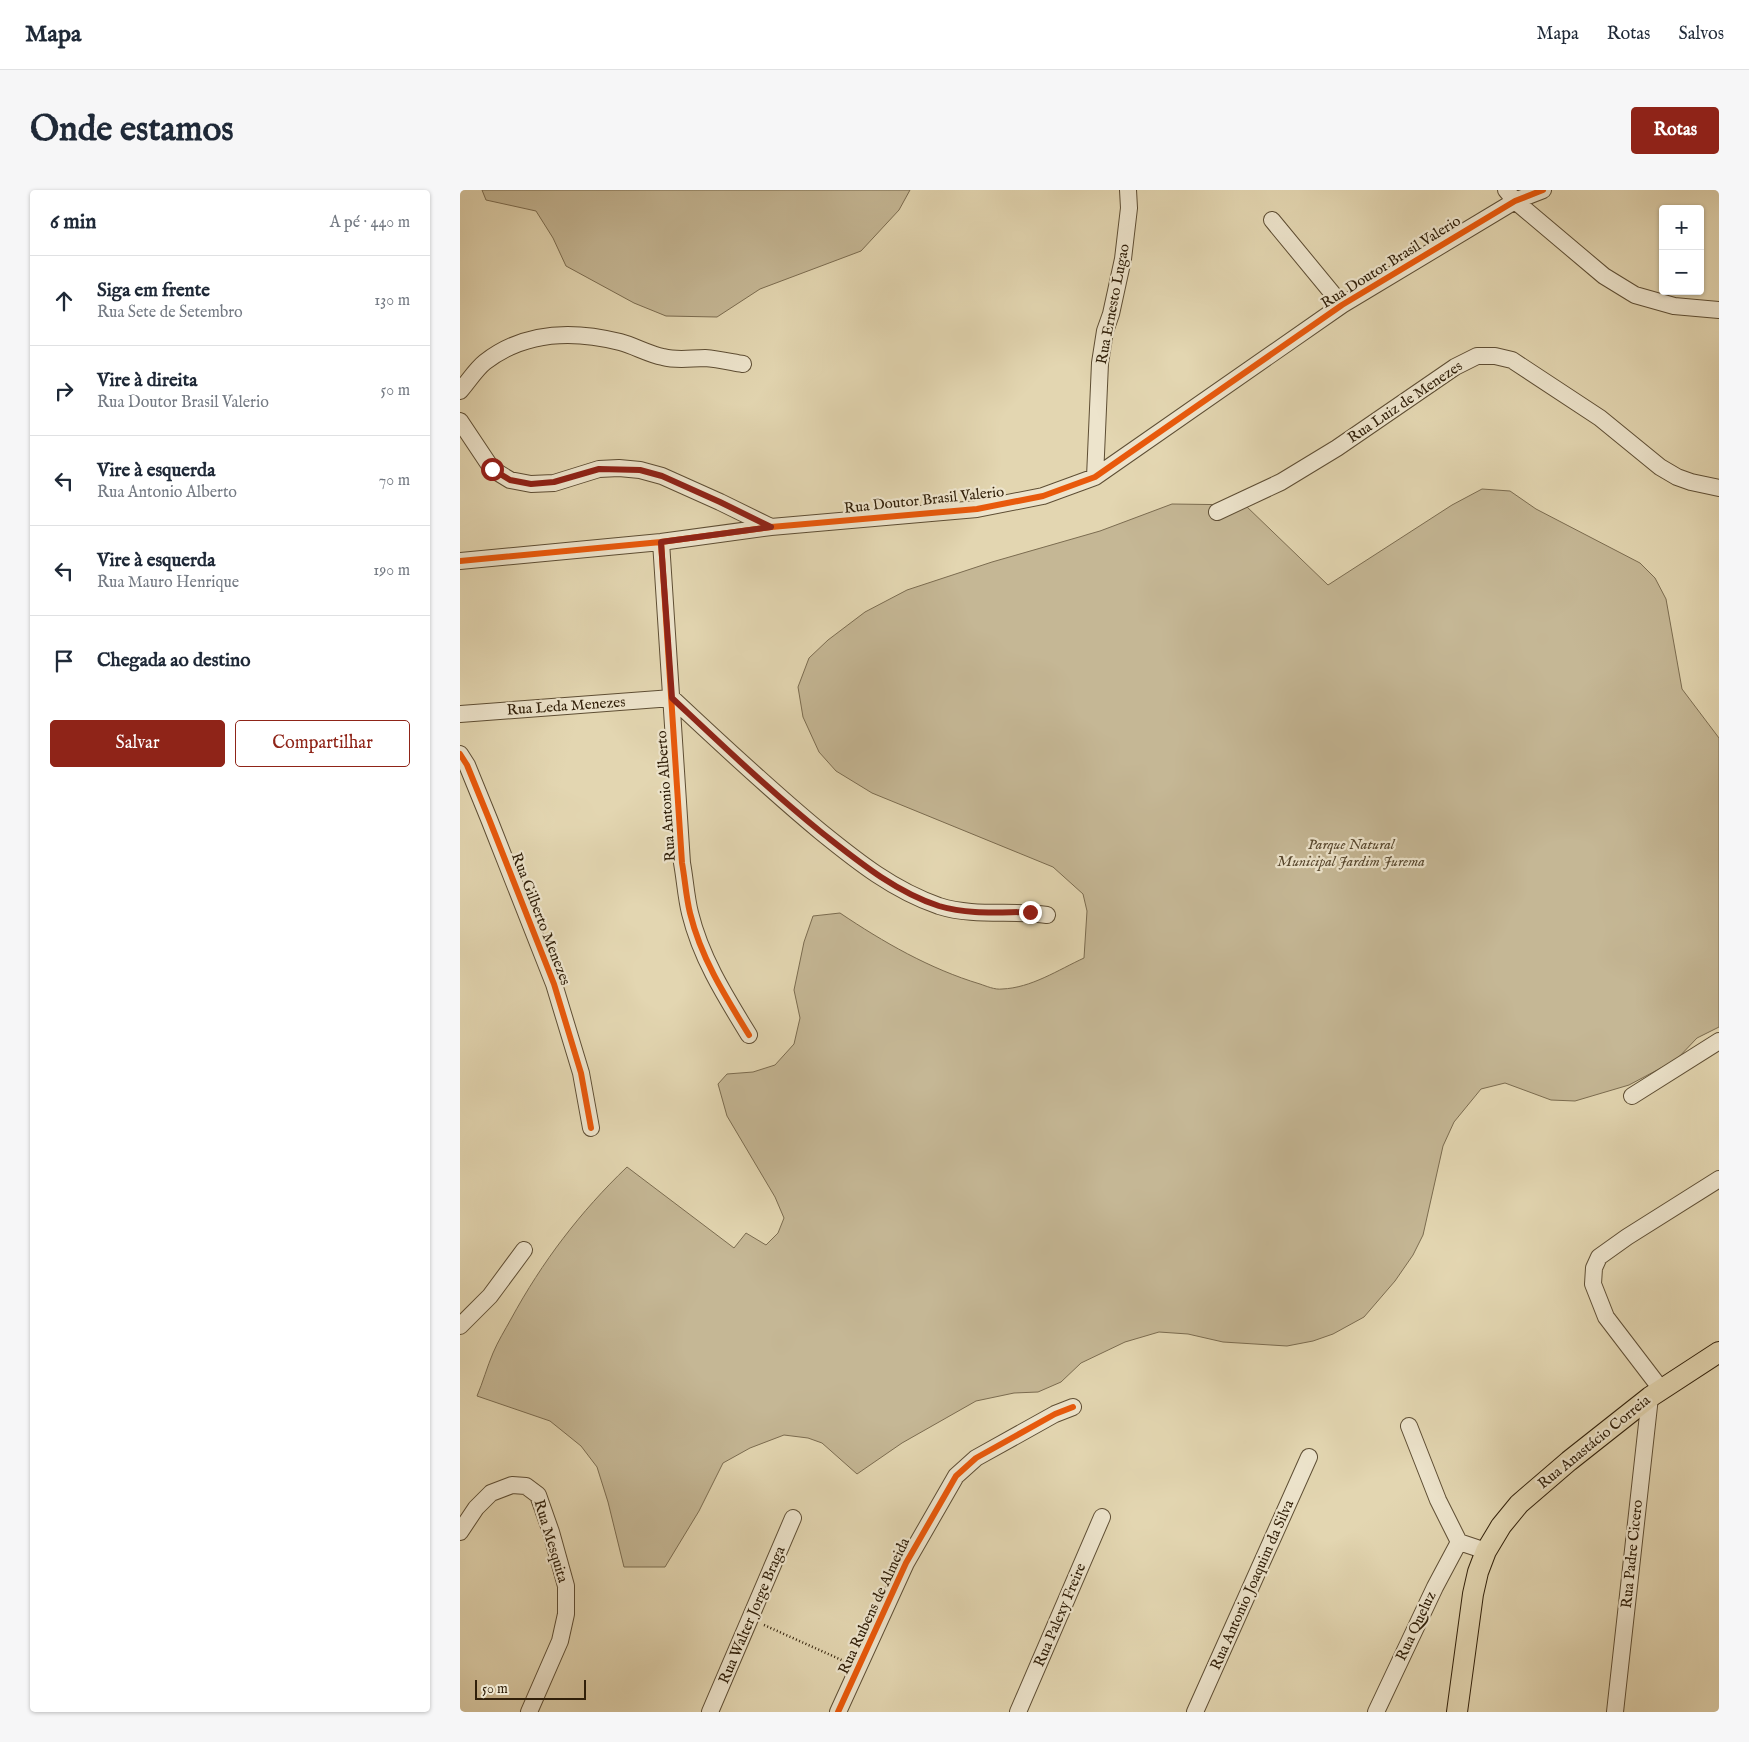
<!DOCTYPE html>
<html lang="pt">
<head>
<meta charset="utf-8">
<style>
  :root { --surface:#fff; --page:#f6f6f7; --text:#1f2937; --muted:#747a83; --line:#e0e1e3; --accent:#8f2418 }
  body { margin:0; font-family:"IM FELL English",serif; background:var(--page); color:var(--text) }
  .controls { position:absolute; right:15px; top:15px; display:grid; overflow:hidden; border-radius:5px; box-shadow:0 1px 4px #0004 }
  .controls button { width:45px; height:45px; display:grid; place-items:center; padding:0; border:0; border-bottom:1px solid var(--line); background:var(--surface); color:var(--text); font:25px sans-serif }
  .scale { position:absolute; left:15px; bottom:12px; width:111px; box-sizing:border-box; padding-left:5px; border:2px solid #31200a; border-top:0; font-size:14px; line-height:18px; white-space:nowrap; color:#31200a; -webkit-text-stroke:4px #ede4cc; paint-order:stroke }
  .stop { position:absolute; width:15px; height:15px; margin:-11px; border:4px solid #8f2418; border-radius:50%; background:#fff }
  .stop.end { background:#8f2418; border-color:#fff; box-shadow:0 1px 5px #0008 }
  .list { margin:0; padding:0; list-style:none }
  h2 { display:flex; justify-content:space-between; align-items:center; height:65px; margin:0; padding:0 20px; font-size:21px }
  h2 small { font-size:16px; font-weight:400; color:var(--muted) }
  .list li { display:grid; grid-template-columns:32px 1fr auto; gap:15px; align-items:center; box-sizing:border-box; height:90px; padding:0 20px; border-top:1px solid var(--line) }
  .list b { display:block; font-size:19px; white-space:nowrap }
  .list p { margin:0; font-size:16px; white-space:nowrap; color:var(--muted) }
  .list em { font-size:16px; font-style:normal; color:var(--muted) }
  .actions { display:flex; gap:10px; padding:15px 20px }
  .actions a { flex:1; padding:11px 0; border:1px solid var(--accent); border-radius:5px; text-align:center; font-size:18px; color:var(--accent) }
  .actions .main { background:var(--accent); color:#fff }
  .icon { flex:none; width:28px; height:28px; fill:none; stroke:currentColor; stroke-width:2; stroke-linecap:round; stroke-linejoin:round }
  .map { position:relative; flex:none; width:1259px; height:1522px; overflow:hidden; border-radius:5px }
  header { display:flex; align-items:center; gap:30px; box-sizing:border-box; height:70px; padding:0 25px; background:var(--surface); border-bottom:1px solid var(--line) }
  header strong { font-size:24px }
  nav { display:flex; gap:28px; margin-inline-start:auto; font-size:18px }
  .intro { display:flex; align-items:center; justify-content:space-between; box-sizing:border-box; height:120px; padding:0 30px }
  h1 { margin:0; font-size:35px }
  .button { padding:12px 22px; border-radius:5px; background:var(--accent); color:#fff; font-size:18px; font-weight:700 }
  main { display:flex; gap:30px; padding:0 30px }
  aside { flex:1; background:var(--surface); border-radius:5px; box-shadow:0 1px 4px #0004 }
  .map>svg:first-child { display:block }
</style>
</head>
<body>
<header>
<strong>Mapa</strong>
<nav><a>Mapa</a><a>Rotas</a><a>Salvos</a></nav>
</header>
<div class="intro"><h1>Onde estamos</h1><a class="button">Rotas</a></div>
<main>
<aside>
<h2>6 min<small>A pé · 440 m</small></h2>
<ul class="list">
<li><svg class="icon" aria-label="ahead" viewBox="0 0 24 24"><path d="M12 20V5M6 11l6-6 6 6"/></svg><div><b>Siga em frente</b><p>Rua Sete de Setembro</p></div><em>130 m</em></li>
<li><svg class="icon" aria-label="right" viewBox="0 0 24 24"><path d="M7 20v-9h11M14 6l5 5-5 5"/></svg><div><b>Vire à direita</b><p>Rua Doutor Brasil Valerio</p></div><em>50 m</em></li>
<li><svg class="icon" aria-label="left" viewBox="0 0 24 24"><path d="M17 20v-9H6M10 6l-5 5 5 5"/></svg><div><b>Vire à esquerda</b><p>Rua Antonio Alberto</p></div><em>70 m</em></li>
<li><svg class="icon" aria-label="left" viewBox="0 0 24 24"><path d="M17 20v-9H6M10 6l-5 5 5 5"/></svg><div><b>Vire à esquerda</b><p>Rua Mauro Henrique</p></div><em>190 m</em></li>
<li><svg class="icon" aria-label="arrive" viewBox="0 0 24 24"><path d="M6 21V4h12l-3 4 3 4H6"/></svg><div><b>Chegada ao destino</b></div></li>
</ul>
<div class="actions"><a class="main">Salvar</a><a>Compartilhar</a></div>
</aside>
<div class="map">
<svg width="1259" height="1522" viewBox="0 0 1259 1522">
  <rect width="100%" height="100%" fill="#e3d6b1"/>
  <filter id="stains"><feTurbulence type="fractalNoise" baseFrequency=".004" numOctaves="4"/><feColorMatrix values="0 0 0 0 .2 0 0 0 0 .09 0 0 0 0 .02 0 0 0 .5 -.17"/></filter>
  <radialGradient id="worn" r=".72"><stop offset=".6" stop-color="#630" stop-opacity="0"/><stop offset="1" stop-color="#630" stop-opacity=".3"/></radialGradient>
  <path fill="#c5b795" stroke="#7b6c50" d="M22,0H450L439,20L401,61L300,99L257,127L206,126L174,113L106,76L93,48L76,21L26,10Z
    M1022,299L1050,301L1076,319L1180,373L1195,388L1206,409L1222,499L1259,548V837L1237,848L1216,870L1169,895L1115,911L1091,910L1045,893L1021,899L994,932L983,956L963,1045L953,1065L935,1091L904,1127L873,1144L853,1151L827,1156L763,1152L728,1144L699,1142L665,1152L621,1173L601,1192L578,1202L554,1203L516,1211L442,1253L397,1284L362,1253L348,1248L324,1245L290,1258L263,1273L239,1321L205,1377H164L148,1312L137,1277L121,1256L90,1231L17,1206C23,1192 27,1177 33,1163C38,1151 45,1140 51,1129C82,1072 120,1022 167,977L274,1058L286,1043L306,1055L318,1043L324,1028L315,1007L267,926L258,894L267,884L293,882L315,875L334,854L340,828L334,800L344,752L353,726L380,723C423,752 470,779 520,794C526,796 535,800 542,799C571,798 598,780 624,768L627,721L623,704L593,677L412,603L376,581L359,562L343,527L338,497L349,468L368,450L405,422L447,400L532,372L640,341L712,314L785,315L868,395L992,315Z"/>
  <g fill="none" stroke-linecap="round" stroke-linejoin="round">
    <defs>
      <path id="minor" d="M1046,0L1055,11L1144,86L1175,105L1214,116L1259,120
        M812,30L882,115
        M0,201C8,192 16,179 25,172C65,141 113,140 160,152C175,156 188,164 203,167C218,171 231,168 245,168C258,169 271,172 283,174
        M0,231L32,279L50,290L71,294L94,293L139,279L159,278L180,280L202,286L260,312L311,337
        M635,287L640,173L645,141L651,124L663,69L669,18L668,0
        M757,322L821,292L877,258L995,177L1017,166H1035L1052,170L1140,228L1200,277L1217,287L1231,292L1259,298
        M201,352L222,673C225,689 226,707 230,723C241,768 265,806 289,845
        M0,371L201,352L311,337L517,319L583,306L635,287L882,115L1055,11L1083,0
        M212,508C261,554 309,599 361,642C398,672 433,700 479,716C514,727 551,720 587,725
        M0,524L212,508
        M0,564L7,575L29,629L94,794L121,883L131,938
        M1172,906L1259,851
        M0,1136L30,1106L64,1060
        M1201,1199L1146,1127L1133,1094L1134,1078L1139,1067L1167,1047L1259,989
        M949,1236L978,1310L999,1352
        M0,1342L16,1318L31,1303L52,1295L66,1296L78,1305L91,1342L106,1396V1424L100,1451L69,1522
        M999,1352L1026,1361
        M250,1522L333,1328
        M378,1522L446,1373L496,1286L516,1268L595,1224L613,1217
        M558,1522L642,1327
        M735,1522L849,1267
        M916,1522L975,1397L999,1352
        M1155,1522L1190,1207"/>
      <path id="major" d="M997,1522L1013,1404L1018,1382L1026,1361L1041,1336L1059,1314L1109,1271L1190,1207L1259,1162"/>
    </defs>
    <use href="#minor" stroke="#5e4e34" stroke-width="18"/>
    <use href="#major" stroke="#31200a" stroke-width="22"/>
    <path stroke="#31200a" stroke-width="2.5" stroke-dasharray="1 2.5" stroke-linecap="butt" d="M304,1435L386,1472"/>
    <use href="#minor" stroke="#ede4cc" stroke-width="16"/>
    <use href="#major" stroke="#e3d6b1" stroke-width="20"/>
    <defs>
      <path id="cycleway" d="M201,352L222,673C225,689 226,707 230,723C241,768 265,806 289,845
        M0,371L201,352L311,337L517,319L583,306L635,287L882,115L1055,11L1083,0
        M0,564L7,575L29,629L94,794L121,883L131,938
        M378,1522L446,1373L496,1286L516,1268L595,1224L613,1217"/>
    </defs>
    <use href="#cycleway" stroke="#ede4cc" stroke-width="9"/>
    <use href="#cycleway" stroke="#e8590c" stroke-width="6"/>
  </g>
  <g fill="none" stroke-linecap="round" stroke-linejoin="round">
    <path stroke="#8f2418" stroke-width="6" d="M32,279L50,290L71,294L94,292L139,279L180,280L202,286L260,312L311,337L201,352L212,508C261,554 309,600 361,642C398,671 434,701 479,716C509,725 539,722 570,722"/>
  </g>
  <g text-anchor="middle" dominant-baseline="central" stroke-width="4.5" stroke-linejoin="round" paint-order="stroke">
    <g font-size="15" fill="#31200a" stroke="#ede4cc">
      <text transform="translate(931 72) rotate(-32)">Rua Doutor Brasil Valerio</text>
      <text transform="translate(653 114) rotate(-79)">Rua Ernesto Lugao</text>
      <text transform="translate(945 212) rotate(-34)">Rua Luiz de Menezes</text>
      <text transform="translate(464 310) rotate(-6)">Rua Doutor Brasil Valerio</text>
      <text transform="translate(106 516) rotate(-4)">Rua Leda Menezes</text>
      <text transform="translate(206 606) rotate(-94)">Rua Antonio Alberto</text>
      <text transform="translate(81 729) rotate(69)">Rua Gilberto Menezes</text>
      <text transform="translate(1134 1252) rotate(-39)">Rua Anastácio Correia</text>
      <text transform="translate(91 1351) rotate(73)">Rua Mesquita</text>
      <text transform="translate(1172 1364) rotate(-84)">Rua Padre Cicero</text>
      <text transform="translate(792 1395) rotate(-66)">Rua Antonio Joaquim da Silva</text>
      <text transform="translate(414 1416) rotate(-65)">Rua Rubens de Almeida</text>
      <text transform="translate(292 1425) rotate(-67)">Rua Walter Jorge Braga</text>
      <text transform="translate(600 1425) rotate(-67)">Rua Palexy Freire</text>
      <text transform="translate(956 1436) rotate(-65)">Rua Queluz</text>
    </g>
    <g font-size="15" font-style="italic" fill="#56462d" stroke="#ede4cc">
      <text x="891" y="654">Parque Natural<tspan x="891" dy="17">Municipal Jardim Jurema</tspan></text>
    </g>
  </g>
  <rect width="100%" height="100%" filter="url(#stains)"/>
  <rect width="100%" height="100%" fill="url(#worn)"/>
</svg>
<div class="controls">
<button>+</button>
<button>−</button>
</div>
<div class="scale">50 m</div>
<div class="stop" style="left:32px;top:279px"></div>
<div class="stop end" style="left:570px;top:722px"></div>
</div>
</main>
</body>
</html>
